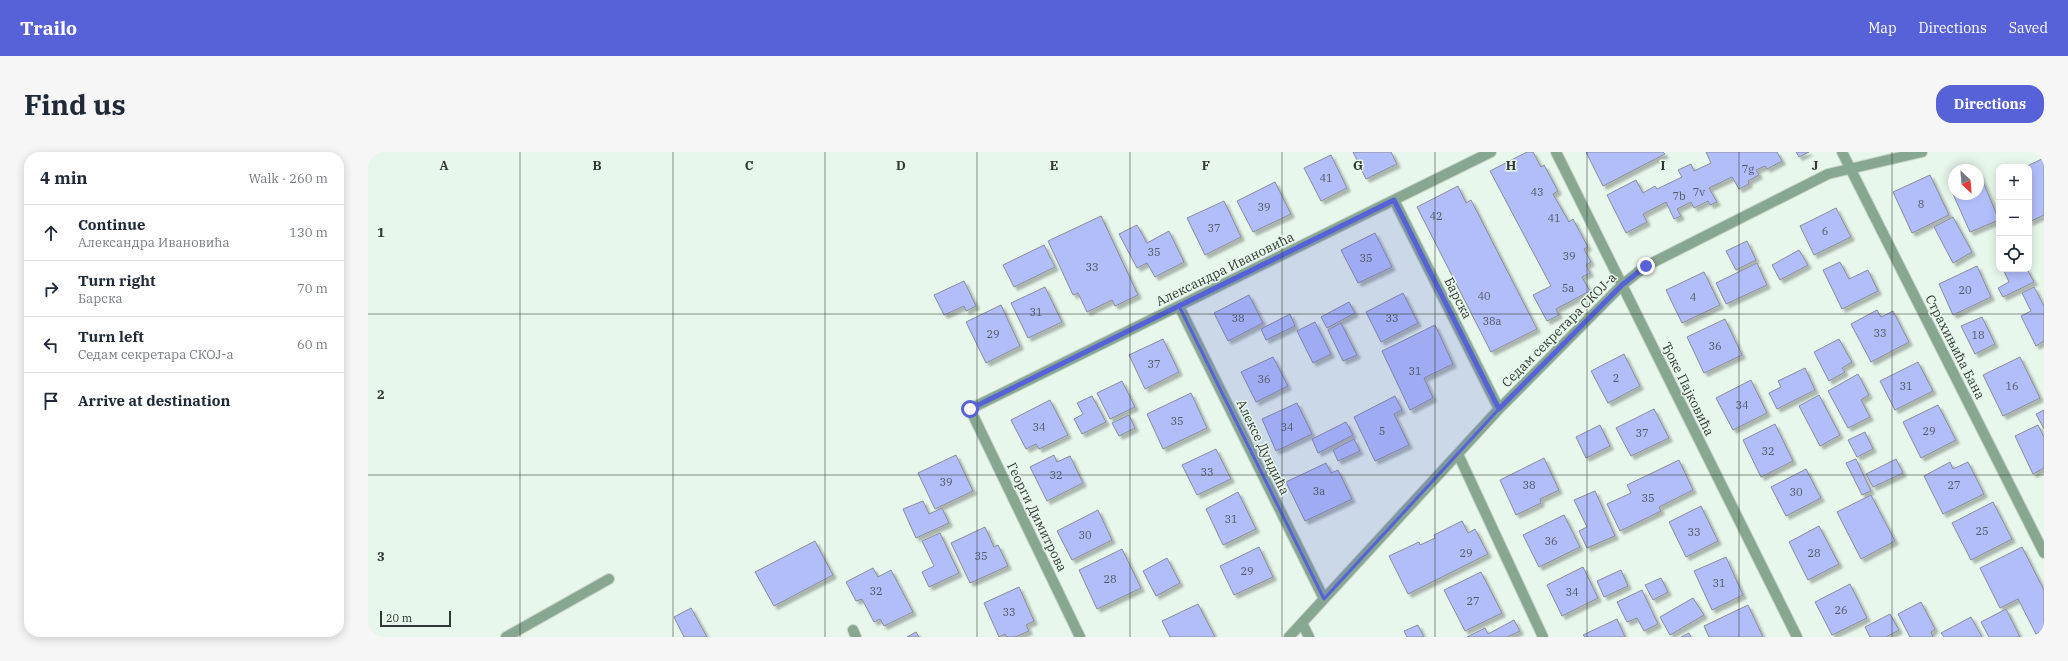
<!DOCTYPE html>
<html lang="en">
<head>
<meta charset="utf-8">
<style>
  :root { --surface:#fff; --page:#f6f6f7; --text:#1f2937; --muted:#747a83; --line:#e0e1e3; --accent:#5761d8 }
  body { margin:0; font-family:"IBM Plex Serif",serif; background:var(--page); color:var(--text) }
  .controls { position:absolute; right:12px; top:12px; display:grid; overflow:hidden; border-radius:8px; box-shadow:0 2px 10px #0003 }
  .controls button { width:36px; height:36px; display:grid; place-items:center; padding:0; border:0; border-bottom:1px solid var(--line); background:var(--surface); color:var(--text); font:20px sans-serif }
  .compass { position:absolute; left:1580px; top:12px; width:36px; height:36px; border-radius:50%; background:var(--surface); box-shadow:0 2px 10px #0003; rotate:154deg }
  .scale { position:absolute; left:12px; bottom:10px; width:71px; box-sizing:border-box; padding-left:4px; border:2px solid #313732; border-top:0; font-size:11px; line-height:14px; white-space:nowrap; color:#313732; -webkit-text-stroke:3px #e8f7ec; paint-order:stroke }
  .stop { position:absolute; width:12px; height:12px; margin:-9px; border:3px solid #5761d8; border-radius:50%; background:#fff }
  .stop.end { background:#5761d8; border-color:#fff; box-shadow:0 1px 4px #0008 }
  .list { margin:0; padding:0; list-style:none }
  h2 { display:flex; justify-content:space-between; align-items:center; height:52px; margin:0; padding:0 16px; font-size:17px }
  h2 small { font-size:13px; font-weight:400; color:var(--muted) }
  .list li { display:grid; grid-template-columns:26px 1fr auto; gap:12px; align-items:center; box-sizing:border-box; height:56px; padding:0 16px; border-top:1px solid var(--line) }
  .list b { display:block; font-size:15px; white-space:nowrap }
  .list p { margin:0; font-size:13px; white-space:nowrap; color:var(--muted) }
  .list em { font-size:13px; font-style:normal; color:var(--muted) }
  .icon { flex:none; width:22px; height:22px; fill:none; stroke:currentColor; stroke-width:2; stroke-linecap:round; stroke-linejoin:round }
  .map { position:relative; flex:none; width:1676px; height:485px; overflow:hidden; border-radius:16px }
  header { display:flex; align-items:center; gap:24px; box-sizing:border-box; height:56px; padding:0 20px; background:var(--accent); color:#fff }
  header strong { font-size:19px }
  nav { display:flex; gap:22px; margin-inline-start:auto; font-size:14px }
  .intro { display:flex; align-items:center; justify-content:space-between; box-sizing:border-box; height:96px; padding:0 24px }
  h1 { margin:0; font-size:28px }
  .button { padding:10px 18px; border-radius:16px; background:var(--accent); color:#fff; font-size:14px; font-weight:700 }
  main { display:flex; gap:24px; padding:0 24px }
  aside { flex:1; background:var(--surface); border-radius:16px; box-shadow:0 2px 10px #0003 }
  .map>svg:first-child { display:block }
</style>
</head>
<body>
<header>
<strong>Trailo</strong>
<nav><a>Map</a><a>Directions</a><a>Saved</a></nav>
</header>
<div class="intro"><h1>Find us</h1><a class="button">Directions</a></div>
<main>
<aside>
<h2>4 min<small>Walk · 260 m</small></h2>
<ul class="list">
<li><svg class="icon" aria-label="ahead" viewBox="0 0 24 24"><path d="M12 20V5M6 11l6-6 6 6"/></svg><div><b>Continue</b><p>Александра Ивановића</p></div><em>130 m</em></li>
<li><svg class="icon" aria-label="right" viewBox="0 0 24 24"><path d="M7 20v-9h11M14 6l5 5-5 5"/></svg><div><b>Turn right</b><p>Барска</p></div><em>70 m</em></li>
<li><svg class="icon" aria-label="left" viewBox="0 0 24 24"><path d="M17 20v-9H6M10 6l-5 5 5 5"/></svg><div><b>Turn left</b><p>Седам секретара СКОЈ-а</p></div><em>60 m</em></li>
<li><svg class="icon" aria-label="arrive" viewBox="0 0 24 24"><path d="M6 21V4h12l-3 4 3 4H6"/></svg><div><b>Arrive at destination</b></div></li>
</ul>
</aside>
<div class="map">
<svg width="1676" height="485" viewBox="0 0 1676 485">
  <defs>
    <filter id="shadow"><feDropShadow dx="3.5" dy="3.5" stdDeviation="1" flood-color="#0004"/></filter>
  </defs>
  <rect width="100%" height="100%" fill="#e8f7ec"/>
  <path fill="#b2befa" stroke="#898c9b" filter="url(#shadow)" d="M985,0H1023L1029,12L998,27Z
    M1159,0H1165L1173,15L1176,13L1190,39L1185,42L1201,70L1205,67L1220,95L1216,97L1223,110L1218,113L1222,121L1214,125L1222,139L1188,157L1191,163L1179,169L1165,143L1183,134L1122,19Z
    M1218,0H1295L1297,2L1235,34Z
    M1338,0H1409L1414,9L1399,17L1397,14L1388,18L1391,23L1380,29L1381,32L1371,37L1364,25L1341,36L1349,50L1342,53L1340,49L1326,56L1323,50L1309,57L1313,64L1306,67L1298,50L1275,62L1279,70L1258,81L1239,43L1268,28L1275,41L1287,34L1289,37L1314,25L1310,18L1323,12L1326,19L1343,11Z
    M1428,0H1441L1431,5Z
    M963,3L979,36L953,49L936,16Z
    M1676,6V63L1661,70V15H1657Z
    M1611,20L1631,68L1602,80L1581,33L1586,31V42H1610Z
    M1562,23L1581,63L1544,81L1525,40Z
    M907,30L923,62L885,80L869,49Z
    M1090,34L1098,51L1103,48L1169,177L1123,200L1049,55Z
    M856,49L873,85L837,103L819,66Z
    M1468,56L1483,85L1446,103L1432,74Z
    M733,64L770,143L747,154L744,148L719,160L710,141L705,143L680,89Z
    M1585,65L1604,100L1585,111L1566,75Z
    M769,73L779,91L801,79L816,110L787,125L779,111L769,116L751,82Z
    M1007,81L1024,115L990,131L973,98Z
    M1379,89L1388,108L1368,118L1358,99Z
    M676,93L687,115L646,135L635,113Z
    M1431,98L1440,113L1412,128L1404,113Z
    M1472,110L1481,127L1500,118L1510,139L1474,157L1455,118Z
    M1389,111L1399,133L1358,152L1348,131Z
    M1609,114L1623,145L1585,163L1571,132Z
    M1635,117H1659L1666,130L1635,145L1630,136L1641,130Z
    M1336,120L1352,153L1314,171L1298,138Z
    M596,129L608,154L598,159L596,154L576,163L566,143Z
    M677,135L694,170L660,186L643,151Z
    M1666,135L1676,154V189L1668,194L1653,164L1663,159L1654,141Z
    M1035,141L1050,171L1013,190L998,160Z
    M881,143L895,171L860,189L846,161Z
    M981,150L987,161L959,176L953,165Z
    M633,153L652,194L618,211L598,170Z
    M1509,158L1513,165L1525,159L1541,190L1503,210L1483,172Z
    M922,162L927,174L898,188L893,177Z
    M1614,165L1627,192L1607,202L1593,174Z
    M1357,167L1374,203L1336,221L1319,185Z
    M947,170L963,202L945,211L929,179Z
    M973,171L989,203L975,209L960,178Z
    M1067,173L1085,212L1056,226L1065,246L1042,258L1014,199Z
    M795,187L811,220L777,237L761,203Z
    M1471,187L1484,210L1474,216L1477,220L1461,229L1446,200Z
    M1256,202L1272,234L1240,251L1223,219Z
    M905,205L920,234L888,250L873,220Z
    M1652,205L1672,246L1635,264L1615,223Z
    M1550,210L1565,239L1527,258L1512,229Z
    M1437,216L1447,238L1409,257L1401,241L1413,235L1410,229Z
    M1490,222L1501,243L1493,248L1502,265L1480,276L1460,239Z
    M1383,228L1399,261L1365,278L1348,246Z
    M754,229L767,255L742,267L729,241Z
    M823,241L839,276L795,297L779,262Z
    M1451,243L1472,283L1452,294L1431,254Z
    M724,244L738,270L714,282L706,267L715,262L709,251Z
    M1027,244L1034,258L1026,262L1041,293L1007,309L986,265Z
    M682,248L700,283L671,297L668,292L658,297L643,268Z
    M929,251L944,282L908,299L894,267Z
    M1570,253L1588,288L1553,306L1535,270Z
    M1286,257L1301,286L1263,304L1248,276Z
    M1676,258V277L1668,262Z
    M761,263L767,276L751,284L744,271Z
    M978,270L985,283L950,301L944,287Z
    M1407,272L1425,309L1393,325L1375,288Z
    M1232,273L1242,294L1218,306L1208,285Z
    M1670,273L1676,285V316L1665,322L1647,284Z
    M1497,280L1505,297L1489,305L1480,288Z
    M986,287L992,299L970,309L965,298Z
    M848,297L863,327L829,343L814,313Z
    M588,303L605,339L567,357L550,321Z
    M686,303L689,310L702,304L715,331L679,349L662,315Z
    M1176,306L1191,338L1172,347L1173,351L1148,363L1132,328Z
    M1488,307L1503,339L1494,343L1478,311Z
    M1528,307L1535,321L1505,335L1498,322Z
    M1311,308L1325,338L1291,355L1293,359L1252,379L1239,352L1263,341L1259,333Z
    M1582,310L1585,317L1600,310L1616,342L1575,362L1556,324Z
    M958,311L963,321L970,318L984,347L937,369L918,330Z
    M1438,317L1453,346L1418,364L1403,335Z
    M1227,339L1247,384L1219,396L1211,379L1219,375L1206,348Z
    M870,340L888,377L855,393L838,357Z
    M1503,343L1527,389L1493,407L1469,360Z
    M555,349L561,362L574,356L581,371L548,386L535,357Z
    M1625,350L1644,387L1603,408L1584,371Z
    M1333,354L1350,389L1318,405L1301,370Z
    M730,358L744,388L704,408L689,379Z
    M1196,363L1212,395L1171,415L1155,383Z
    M1094,369L1100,381L1107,377L1120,402L1040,442L1021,404L1051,390L1052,393L1067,386L1066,383Z
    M1451,374L1471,412L1440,428L1421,390Z
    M617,375L626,395L630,393L640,414L602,431L583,391Z
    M572,381L591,421L561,435L554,420L566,414L554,389Z
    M447,389L465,423L406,454L387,420Z
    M891,395L905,425L866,443L852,414Z
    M1654,395L1676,438V478L1668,482L1650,447L1632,456L1612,416Z
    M754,397L773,436L729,457L711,418Z
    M1358,405L1375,443L1344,458L1326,419Z
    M799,406L812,431L788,444L775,419Z
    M1215,415L1230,446L1194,464L1179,433Z
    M505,416L510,425L523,418L545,460L516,474L512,467L506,470L494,447L488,449L478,430Z
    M1253,418L1260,434L1236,445L1229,429Z
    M1113,420L1134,461L1097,479L1076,438Z
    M1293,426L1300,440L1285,448L1277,433Z
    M1482,432L1499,466L1464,483L1447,450Z
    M651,435L666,469L658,473L661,479L647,485H639L637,482L631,485L616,451Z
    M1274,438L1290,472L1276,479L1269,466L1259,470L1249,450Z
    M1325,446L1336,463L1302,483L1292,465Z
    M1553,450L1567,477L1563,480L1565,485H1542L1530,462Z
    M830,452L847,485H802L794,469Z
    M1380,453L1395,485H1341L1336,474Z
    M323,456L339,485H316L306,465Z
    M1638,457L1652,485H1621L1613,470Z
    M1522,462L1531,478L1518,485H1502L1497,475Z
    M1603,465L1614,485H1576L1573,481Z
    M1249,467L1257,485H1217L1215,483Z
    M1146,468L1152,479L1139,485H1099L1117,476L1120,482Z
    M1050,473L1056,485H1039L1036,479Z
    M548,480L551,485H539Z
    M1321,481L1323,485H1313Z"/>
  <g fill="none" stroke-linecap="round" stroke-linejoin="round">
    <defs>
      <path id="minor" d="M1188,0L1429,485
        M1474,0L1676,401
        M1026,48L1131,257
        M811,154L956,447
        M1090,302L1175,485
        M934,471L941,485
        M485,478L488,485
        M138,485L241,427
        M712,485L602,257L1123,0
        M921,485L1131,257L1254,133L1278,114L1460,22L1554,0"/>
    </defs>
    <use href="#minor" stroke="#c7d4cb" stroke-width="12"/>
    <use href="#minor" stroke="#87a791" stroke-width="10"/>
  </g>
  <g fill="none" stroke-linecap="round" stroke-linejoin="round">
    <path stroke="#5761d8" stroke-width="5" d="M602,257L1026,48L1131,257L1254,133L1278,114"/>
  </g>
  <path fill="#5761d8" fill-opacity="0.2" stroke="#5761d8" stroke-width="3" stroke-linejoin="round" d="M1026,48L1131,257L956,447L811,154Z"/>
  <path fill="none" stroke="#313732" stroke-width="1" stroke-opacity="0.55" d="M152,0V485M305,0V485M457,0V485M609,0V485M762,0V485M914,0V485M1067,0V485M1219,0V485M1371,0V485M1524,0V485M0,162H1676M0,323H1676"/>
  <g text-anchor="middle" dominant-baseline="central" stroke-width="3" stroke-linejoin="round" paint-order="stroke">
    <g font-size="11" fill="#515964">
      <text x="1380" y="17">7g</text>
      <text x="958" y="26">41</text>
      <text x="1169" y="40">43</text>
      <text x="1331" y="40">7v</text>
      <text x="1311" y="44">7b</text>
      <text x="1553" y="52">8</text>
      <text x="896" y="55">39</text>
      <text x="1068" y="64">42</text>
      <text x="1186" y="66">41</text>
      <text x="846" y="76">37</text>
      <text x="1457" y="79">6</text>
      <text x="786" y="100">35</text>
      <text x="1201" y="104">39</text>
      <text x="998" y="106">35</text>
      <text x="724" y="115">33</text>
      <text x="1200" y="136">5a</text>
      <text x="1597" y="138">20</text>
      <text x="1116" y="144">40</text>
      <text x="1325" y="145">4</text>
      <text x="668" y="160">31</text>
      <text x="870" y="166">38</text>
      <text x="1024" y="166">33</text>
      <text x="1124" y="169">38a</text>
      <text x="1512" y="181">33</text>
      <text x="625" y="182">29</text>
      <text x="1610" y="183">18</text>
      <text x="1347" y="194">36</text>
      <text x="786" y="212">37</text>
      <text x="1047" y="219">31</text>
      <text x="1248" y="226">2</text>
      <text x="896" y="227">36</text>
      <text x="1538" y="234">31</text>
      <text x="1644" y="234">16</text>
      <text x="1374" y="253">34</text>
      <text x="809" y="269">35</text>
      <text x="671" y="275">34</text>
      <text x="919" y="275">34</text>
      <text x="1014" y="279">5</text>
      <text x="1561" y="279">29</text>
      <text x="1274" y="281">37</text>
      <text x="1400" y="299">32</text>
      <text x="839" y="320">33</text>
      <text x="688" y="323">32</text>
      <text x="578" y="330">39</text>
      <text x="1161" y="333">38</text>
      <text x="1586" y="333">27</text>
      <text x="951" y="339">3a</text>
      <text x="1428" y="340">30</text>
      <text x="1280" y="346">35</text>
      <text x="863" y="367">31</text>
      <text x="1614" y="379">25</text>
      <text x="1326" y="380">33</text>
      <text x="717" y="383">30</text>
      <text x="1183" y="389">36</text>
      <text x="1098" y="401">29</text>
      <text x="1446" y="401">28</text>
      <text x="613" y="404">35</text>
      <text x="879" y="419">29</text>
      <text x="742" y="427">28</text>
      <text x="1351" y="431">31</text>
      <text x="508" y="439">32</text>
      <text x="1204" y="440">34</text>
      <text x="1105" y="449">27</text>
      <text x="1473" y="458">26</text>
      <text x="641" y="460">33</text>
    </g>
    <g font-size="13" fill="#313732" stroke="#e8f7ec">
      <text transform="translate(857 117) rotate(-26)">Александра Ивановића</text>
      <text transform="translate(1090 146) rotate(63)">Барска</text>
      <text transform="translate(1191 178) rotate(-45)">Седам секретара СКОЈ-а</text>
      <text transform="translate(1587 195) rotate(63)">Страхињића Бана</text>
      <text transform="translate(1320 237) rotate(64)">Ђоке Пајковића</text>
      <text transform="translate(895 295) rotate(64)">Алексе Дундића</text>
      <text transform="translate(669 365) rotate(64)">Георги Димитрова</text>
    </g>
  </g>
  <g font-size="13" text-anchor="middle" font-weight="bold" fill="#313732" stroke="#e8f7ec" stroke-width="3" stroke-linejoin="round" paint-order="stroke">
    <text x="76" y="18">A</text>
    <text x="229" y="18">B</text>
    <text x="381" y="18">C</text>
    <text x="533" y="18">D</text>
    <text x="686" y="18">E</text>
    <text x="838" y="18">F</text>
    <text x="990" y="18">G</text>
    <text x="1143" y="18">H</text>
    <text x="1295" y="18">I</text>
    <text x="1447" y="18">J</text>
    <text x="13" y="85">1</text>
    <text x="13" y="247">2</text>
    <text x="13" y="409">3</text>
  </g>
</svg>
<div class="controls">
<button>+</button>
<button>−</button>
<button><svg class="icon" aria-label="locate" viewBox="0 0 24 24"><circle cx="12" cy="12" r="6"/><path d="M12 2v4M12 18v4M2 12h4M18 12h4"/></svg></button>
</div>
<svg class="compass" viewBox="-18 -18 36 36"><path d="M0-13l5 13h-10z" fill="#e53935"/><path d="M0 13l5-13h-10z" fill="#747a83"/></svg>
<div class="scale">20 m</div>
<div class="stop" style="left:602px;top:257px"></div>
<div class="stop end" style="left:1278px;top:114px"></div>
</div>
</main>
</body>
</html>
